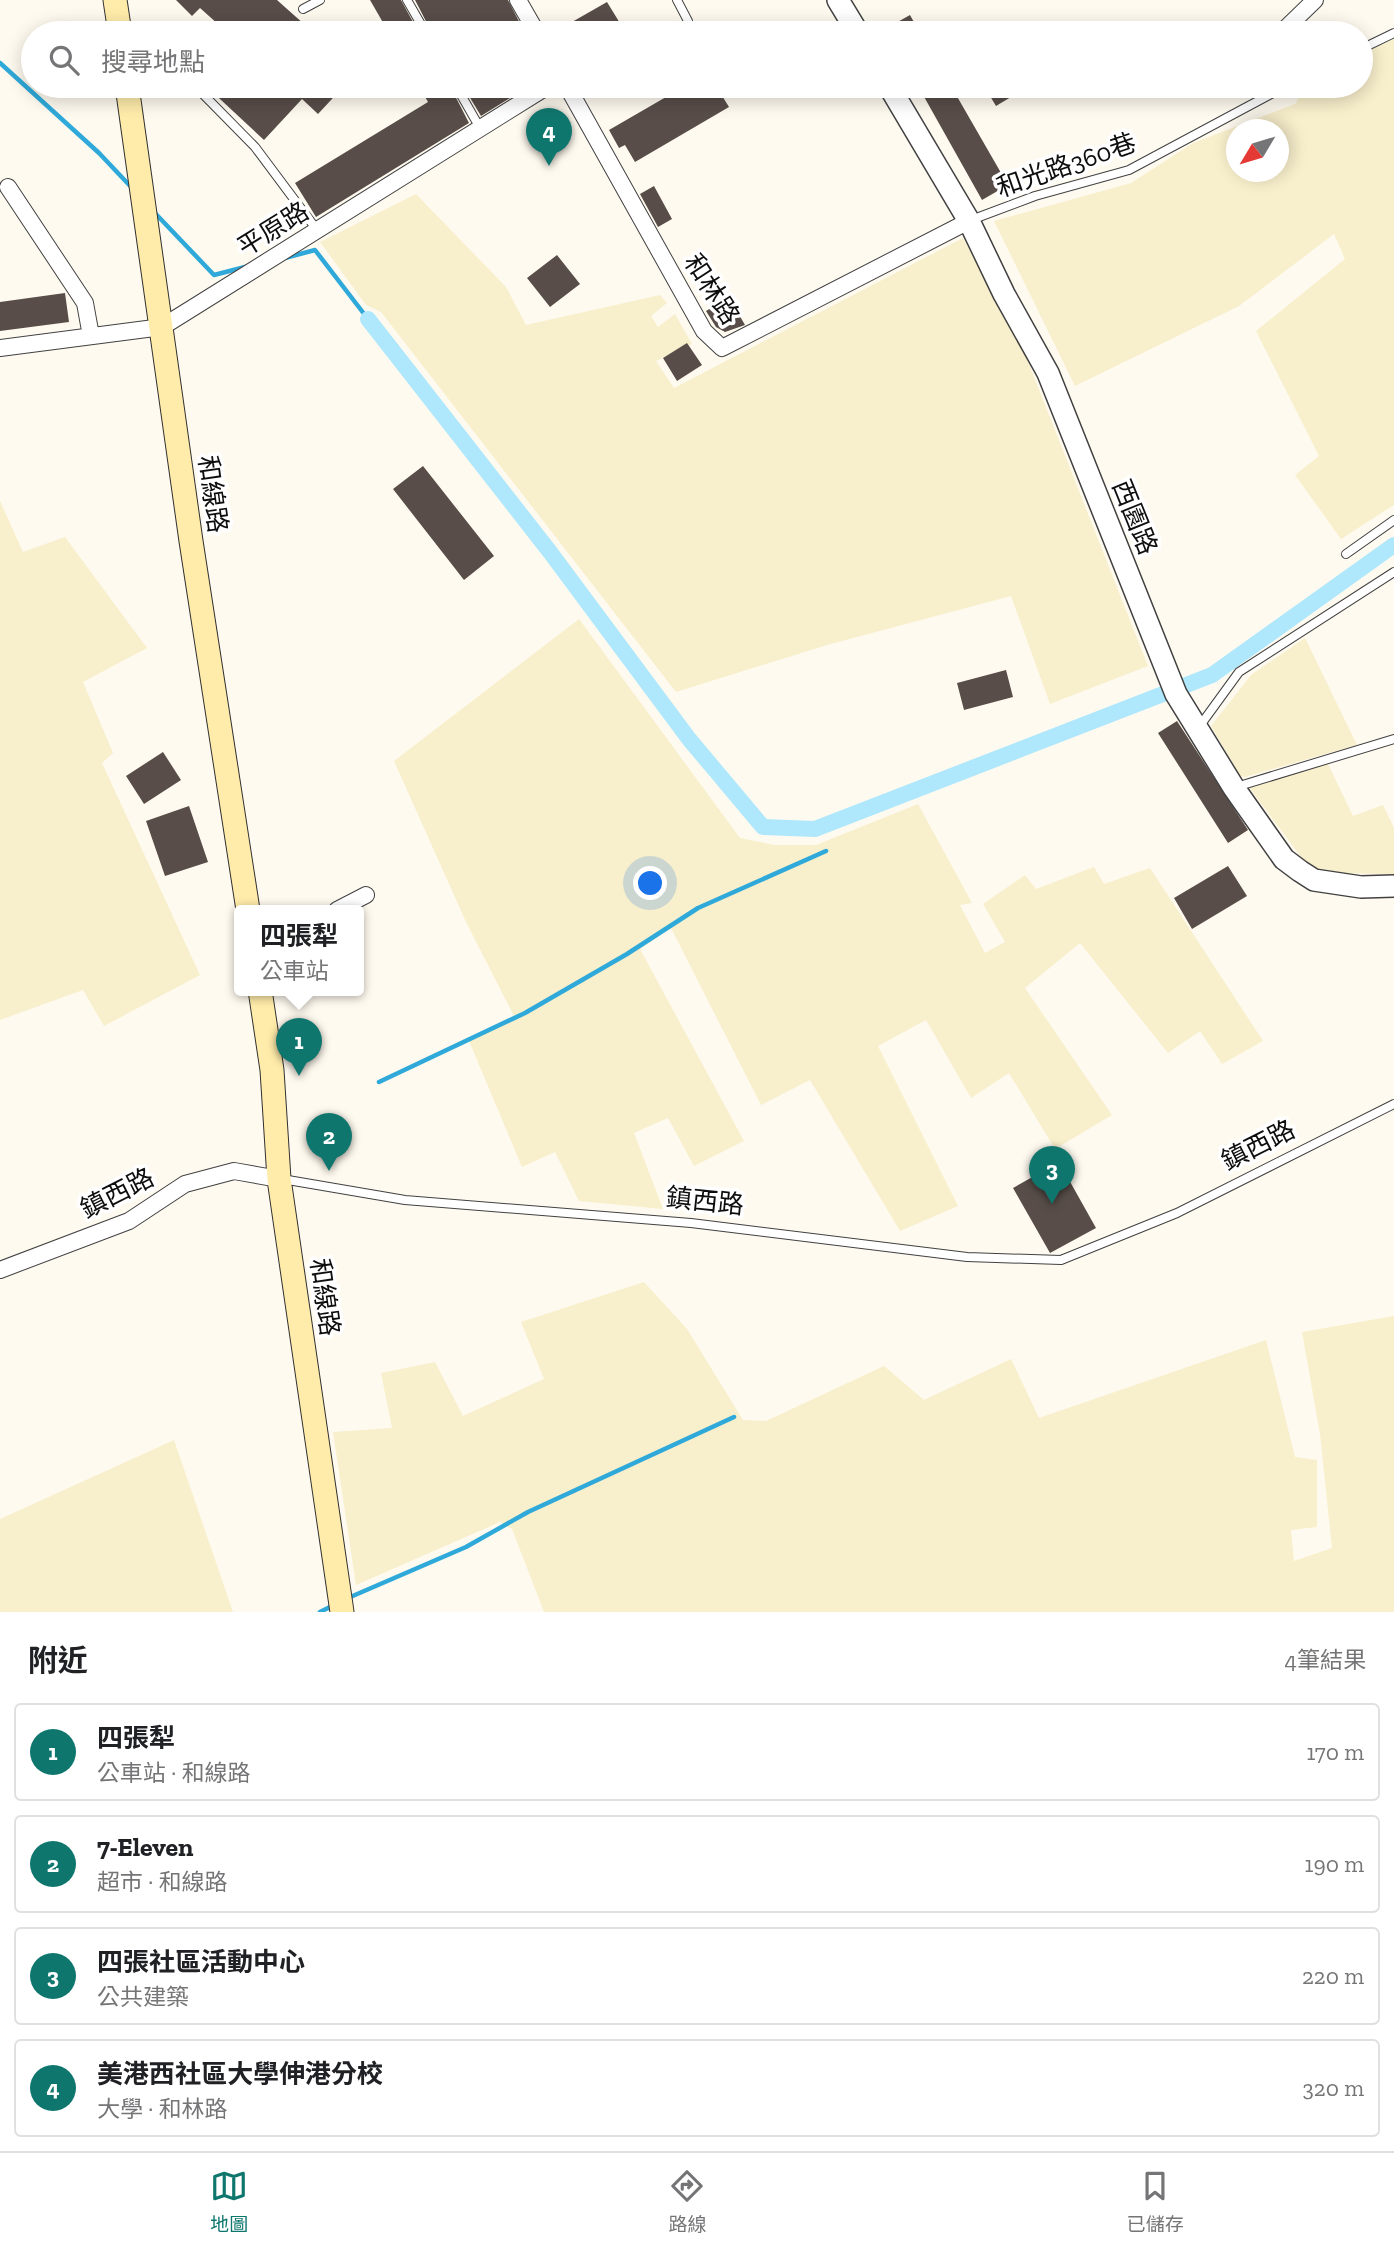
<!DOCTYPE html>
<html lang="zh-TW">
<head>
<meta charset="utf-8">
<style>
  :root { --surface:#fff; --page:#f2f2f2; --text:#202124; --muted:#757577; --line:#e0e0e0; --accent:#0f766e }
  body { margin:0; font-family:"Zilla Slab","Noto Sans TC",serif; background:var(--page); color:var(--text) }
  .compass { position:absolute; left:1226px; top:119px; width:63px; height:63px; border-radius:50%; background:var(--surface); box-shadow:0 4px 18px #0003; rotate:232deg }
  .you { position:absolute; left:651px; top:884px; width:24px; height:24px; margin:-18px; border:5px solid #fff; border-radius:50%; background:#1a73e8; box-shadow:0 0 0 10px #1a73e833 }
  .badge { display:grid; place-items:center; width:46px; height:46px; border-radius:50%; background:var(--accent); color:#fff; font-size:23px; font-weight:700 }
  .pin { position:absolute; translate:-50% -58px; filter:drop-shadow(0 2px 4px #0008) }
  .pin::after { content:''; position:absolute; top:37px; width:24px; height:21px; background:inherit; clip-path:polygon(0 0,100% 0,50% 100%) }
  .popup { position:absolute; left:234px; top:905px; width:130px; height:91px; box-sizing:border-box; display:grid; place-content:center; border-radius:7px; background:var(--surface); filter:drop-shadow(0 2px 5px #0005); font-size:23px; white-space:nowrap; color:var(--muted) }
  .popup b { font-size:26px; color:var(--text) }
  .popup::after { content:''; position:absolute; left:50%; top:100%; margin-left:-14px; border:14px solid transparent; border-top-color:var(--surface) }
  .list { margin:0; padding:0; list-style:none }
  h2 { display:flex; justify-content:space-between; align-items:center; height:91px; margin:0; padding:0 28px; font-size:30px }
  h2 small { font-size:23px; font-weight:400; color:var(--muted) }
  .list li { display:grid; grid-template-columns:46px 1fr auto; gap:21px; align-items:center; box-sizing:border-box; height:98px; margin:0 14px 14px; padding:0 14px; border:2px solid var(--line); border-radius:7px }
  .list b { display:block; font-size:26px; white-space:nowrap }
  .list p { margin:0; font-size:23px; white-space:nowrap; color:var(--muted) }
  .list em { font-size:23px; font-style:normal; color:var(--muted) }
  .icon { flex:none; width:38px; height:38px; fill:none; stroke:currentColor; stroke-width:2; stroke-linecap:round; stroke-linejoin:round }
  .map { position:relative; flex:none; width:1394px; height:1612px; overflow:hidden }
  .search { position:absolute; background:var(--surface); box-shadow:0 4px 18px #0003; left:21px; right:21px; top:21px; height:77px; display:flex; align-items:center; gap:18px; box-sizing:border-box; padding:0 24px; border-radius:38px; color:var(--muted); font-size:26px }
  .sheet { height:539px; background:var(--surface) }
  nav { display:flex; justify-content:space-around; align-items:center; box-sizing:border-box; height:98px; border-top:2px solid var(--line); background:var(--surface); font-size:19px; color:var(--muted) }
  nav a { display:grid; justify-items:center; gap:4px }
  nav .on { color:var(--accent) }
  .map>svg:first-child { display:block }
</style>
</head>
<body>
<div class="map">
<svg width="1394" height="1612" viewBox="0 0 1394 1612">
  <rect width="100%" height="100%" fill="#fffaef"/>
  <path fill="#f8efcc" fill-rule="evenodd" d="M1394,39V505L1341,539L1295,475L1319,456L1256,331L1345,259L1334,234L1239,306L1075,386L994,221L1131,183L1193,143L1295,104L1306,86H1361V54ZM1236,130H1278V172H1236Z
    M416,194L506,287L526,325L660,295L667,303L651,316L658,327L675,314L692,344L656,361L674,388L963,238L1027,359L1148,666L1050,704L1011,596L827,645L676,692L381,312L366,305L320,242Z
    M0,501L23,552L65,537L147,648L83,682L113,753L102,763L200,975L104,1026L83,990L0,1020Z
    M579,619L740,838L775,845H816L918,804L972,903L960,905L985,953L1005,942L983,904L1025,875L1036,889L1094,867L1104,884L1150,868L1263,1041L1222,1064L1200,1031L1168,1053L1080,943L1025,988L1112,1115L1055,1149L1009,1073L971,1098L926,1020L878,1046L958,1206L900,1231L810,1080L761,1105L671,928L640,949L744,1141L694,1166L668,1118L634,1133L663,1209L579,1201L555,1152L522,1167L469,1041L514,1016L466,922L394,761Z
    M1305,638L1357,745L1245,777L1240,776L1211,726L1251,675Z
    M1327,762L1353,816L1383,805L1394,828V874L1324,873L1307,865L1248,786Z
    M644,1282L687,1329L743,1420L766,1421L884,1366L924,1400L1011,1359L1039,1418L1266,1340L1295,1457L1317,1460V1527L1291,1530L1294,1561L1332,1548L1320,1434L1302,1332L1394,1316V1612H544L512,1529L500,1522L356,1585L333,1432L392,1428L381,1373L435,1362L463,1416L544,1379L521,1322Z
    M174,1440L233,1612H0V1519Z"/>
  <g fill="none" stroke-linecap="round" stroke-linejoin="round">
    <path stroke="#2fa9d9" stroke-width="4.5" d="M0,63L99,153L133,189
      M153,211L214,275L245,267
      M285,258L315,250L368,319
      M379,1082L525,1013L627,954L698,908L826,851
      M348,1598L466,1547L528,1512L734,1417
      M320,1612L334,1605"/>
    <path stroke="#afe8fc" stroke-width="16" d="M368,319L550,552L689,739L763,827L815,829L1212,675L1394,545"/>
  </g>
  <path fill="#584d49" d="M176,0H277L314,33H228L200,8L192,16Z
    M370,0H401L419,33H389Z
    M415,0H508L525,33H432Z
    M607,2L626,33H579L572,22Z
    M910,15L920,33H878Z
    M206,86H344L318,114L302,99L264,140Z
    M419,86H450L469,123L316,217L295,183L428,102Z
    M463,86H529L481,116Z
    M685,86H716L729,107L635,162L625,145L619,148L609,130Z
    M918,86H951L1008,185L982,200Z
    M984,86H1029L996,106Z
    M654,186L672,219L658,227L640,194Z
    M557,255L580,284L550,307L527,278Z
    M65,293L69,322L0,331V302Z
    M729,297L745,325L725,332L716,327L706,311Z
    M687,343L702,365L677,381L663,358Z
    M423,466L494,556L464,580L393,489Z
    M1006,670L1013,697L964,710L957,683Z
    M1177,721L1248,830L1228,843L1158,733Z
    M163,752L181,780L144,804L126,776Z
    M189,806L208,862L165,876L146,821Z
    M1228,866L1247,896L1192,929L1174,898Z
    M1059,1162L1096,1228L1050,1253L1013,1188Z"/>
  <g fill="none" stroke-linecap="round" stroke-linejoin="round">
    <defs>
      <path id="service" d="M407,0L426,33
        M677,0L688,21
        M303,9L320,0
        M1361,49L1394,33
        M195,86L255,147L317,230
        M456,86L480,128
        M971,220L1035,196L1129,170L1286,86
        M1346,554L1394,520
        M1199,727L1239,672L1394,572
        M1236,787L1394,739
        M282,1179L405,1200L691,1223L967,1257L1061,1260L1177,1213L1394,1104"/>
      <path id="minor" d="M518,0L537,33
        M1281,33L1315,0
        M567,86L704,331L722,348L969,221
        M8,187L85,303L91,336
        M0,348L162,327L548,86
        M337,910L366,895
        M0,1270L129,1221L185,1184L234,1171L279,1179"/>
      <path id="tertiary" d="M838,0L858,33
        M889,86L969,221L1004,294L1048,373L1176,694L1234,788L1284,859L1300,871L1314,880L1361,887L1394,886"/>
      <path id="secondary" d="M115,0L120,33
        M127,86L191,541L248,910
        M260,990L272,1070L279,1179L342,1612"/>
    </defs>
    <use href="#service" stroke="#414141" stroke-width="10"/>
    <use href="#minor" stroke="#414141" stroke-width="18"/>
    <use href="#tertiary" stroke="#414141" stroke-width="24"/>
    <use href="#secondary" stroke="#303030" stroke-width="25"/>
    <use href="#service" stroke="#fff" stroke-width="8"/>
    <use href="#minor" stroke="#fff" stroke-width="16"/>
    <use href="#tertiary" stroke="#fff" stroke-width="21"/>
    <use href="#secondary" stroke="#ffecaa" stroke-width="23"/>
  </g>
  <g text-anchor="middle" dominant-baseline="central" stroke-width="7" stroke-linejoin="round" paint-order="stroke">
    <g font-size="26" fill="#0e0e0e" stroke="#fff">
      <text transform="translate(1066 165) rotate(-19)">和光路360巷</text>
      <text transform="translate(273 229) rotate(-32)">平原路</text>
      <text transform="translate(712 289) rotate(57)">和林路</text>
      <text transform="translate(213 494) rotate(82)">和線路</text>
      <text transform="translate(1135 517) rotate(68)">西園路</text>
      <text transform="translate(1258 1145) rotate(-27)">鎮西路</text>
      <text transform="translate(117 1193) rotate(-27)">鎮西路</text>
      <text transform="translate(705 1201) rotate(6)">鎮西路</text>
      <text transform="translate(325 1297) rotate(82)">和線路</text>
    </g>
  </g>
</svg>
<svg class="compass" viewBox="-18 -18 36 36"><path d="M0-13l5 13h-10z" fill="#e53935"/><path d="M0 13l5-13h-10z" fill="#757577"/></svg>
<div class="you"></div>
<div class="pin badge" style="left:299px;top:1076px">1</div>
<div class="popup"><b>四張犁</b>公車站</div>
<div class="pin badge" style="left:329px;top:1171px">2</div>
<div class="pin badge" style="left:1052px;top:1204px">3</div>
<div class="pin badge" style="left:549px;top:166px">4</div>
<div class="search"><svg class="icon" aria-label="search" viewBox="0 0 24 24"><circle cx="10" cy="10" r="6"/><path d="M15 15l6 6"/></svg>搜尋地點</div>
</div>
<section class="sheet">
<h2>附近<small>4筆結果</small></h2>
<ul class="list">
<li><span class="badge">1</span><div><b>四張犁</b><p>公車站 · 和線路</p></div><em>170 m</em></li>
<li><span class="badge">2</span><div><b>7-Eleven</b><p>超市 · 和線路</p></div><em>190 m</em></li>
<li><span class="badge">3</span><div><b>四張社區活動中心</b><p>公共建築</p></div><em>220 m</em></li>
<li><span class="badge">4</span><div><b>美港西社區大學伸港分校</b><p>大學 · 和林路</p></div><em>320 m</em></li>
</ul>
</section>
<nav>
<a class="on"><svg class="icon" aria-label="map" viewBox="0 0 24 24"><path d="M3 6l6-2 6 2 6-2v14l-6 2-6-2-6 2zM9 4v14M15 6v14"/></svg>地圖</a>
<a><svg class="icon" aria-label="directions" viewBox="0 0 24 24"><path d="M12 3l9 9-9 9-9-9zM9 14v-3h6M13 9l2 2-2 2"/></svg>路線</a>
<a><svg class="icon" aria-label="saved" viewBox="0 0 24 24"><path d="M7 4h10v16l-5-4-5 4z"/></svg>已儲存</a>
</nav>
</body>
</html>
